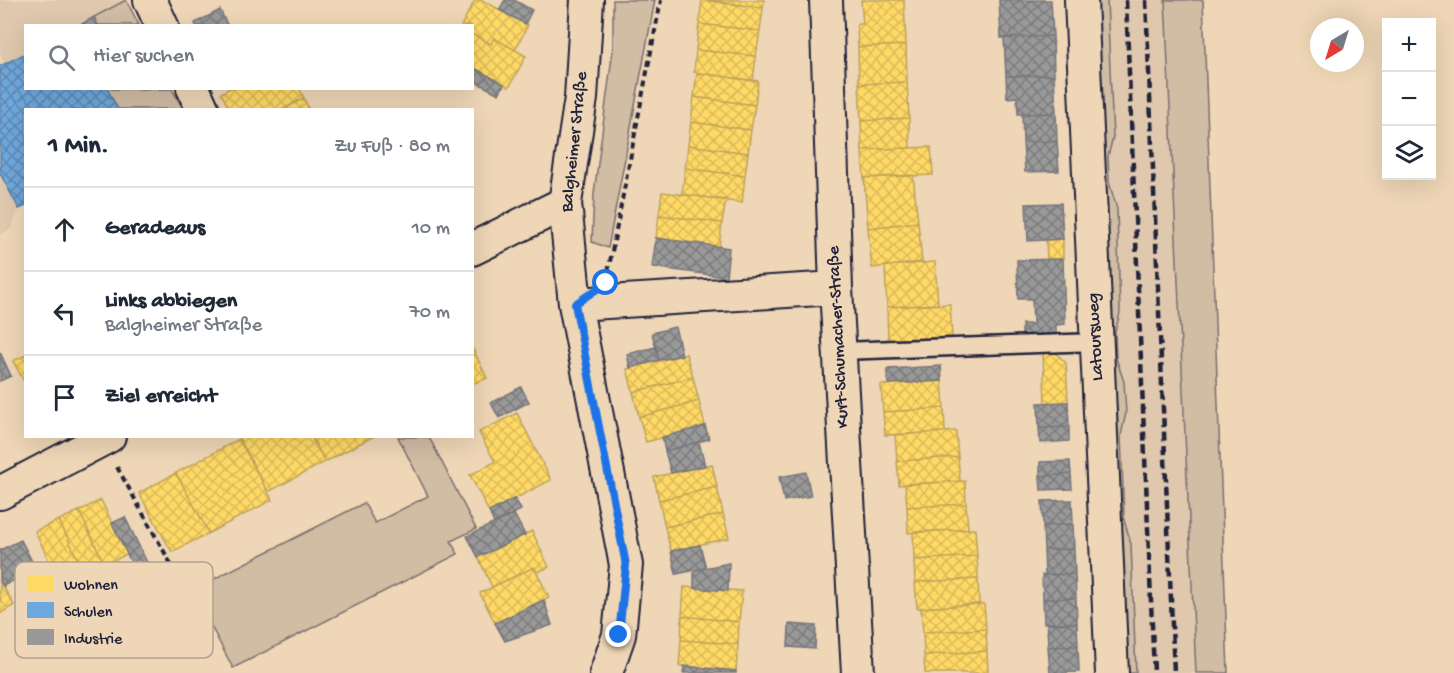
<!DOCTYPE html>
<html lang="de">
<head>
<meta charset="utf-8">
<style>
  :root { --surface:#fff; --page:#f2f2f3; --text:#1f2937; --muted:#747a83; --line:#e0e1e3 }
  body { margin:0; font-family:"Gochi Hand",sans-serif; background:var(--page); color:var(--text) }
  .controls { position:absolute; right:18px; top:18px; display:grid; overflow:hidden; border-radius:0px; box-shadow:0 6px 24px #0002 }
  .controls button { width:54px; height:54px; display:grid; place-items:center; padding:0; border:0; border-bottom:2px solid var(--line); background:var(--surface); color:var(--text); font:30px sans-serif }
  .compass { position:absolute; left:1310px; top:18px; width:54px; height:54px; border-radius:50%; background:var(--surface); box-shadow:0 6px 24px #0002; rotate:218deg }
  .stop { position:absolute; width:18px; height:18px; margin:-14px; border:4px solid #1a73e8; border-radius:50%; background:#fff }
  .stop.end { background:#1a73e8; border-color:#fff; box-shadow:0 2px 6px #0008 }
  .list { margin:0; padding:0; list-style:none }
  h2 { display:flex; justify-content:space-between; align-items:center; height:78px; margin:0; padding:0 24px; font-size:26px }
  h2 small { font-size:20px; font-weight:400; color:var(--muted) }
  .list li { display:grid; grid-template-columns:39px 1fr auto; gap:18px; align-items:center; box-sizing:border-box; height:84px; padding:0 24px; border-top:2px solid var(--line) }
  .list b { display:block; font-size:22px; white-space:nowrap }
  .list p { margin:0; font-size:20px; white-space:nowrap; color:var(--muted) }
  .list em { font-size:20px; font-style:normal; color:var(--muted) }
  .icon { flex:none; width:33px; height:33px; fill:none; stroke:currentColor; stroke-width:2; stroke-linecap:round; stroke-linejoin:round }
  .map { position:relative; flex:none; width:1454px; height:673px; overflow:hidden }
  .search { position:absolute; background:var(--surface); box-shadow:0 6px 24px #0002; left:24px; top:24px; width:450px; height:66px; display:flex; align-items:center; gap:15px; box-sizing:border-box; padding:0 21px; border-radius:0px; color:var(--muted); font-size:22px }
  .panel { position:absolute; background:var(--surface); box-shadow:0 6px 24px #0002; left:24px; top:108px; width:450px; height:330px; border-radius:0px }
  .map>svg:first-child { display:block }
</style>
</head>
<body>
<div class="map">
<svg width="1454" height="673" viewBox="0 0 1454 673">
  <defs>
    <pattern id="homes-cross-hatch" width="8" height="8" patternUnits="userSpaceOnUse" patternTransform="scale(1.5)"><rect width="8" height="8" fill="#ffd966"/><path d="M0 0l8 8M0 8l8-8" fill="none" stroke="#daba59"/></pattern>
    <pattern id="schools-cross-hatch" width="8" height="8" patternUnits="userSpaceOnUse" patternTransform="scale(1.5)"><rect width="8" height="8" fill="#6fa8dc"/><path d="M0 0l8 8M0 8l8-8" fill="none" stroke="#5b88b4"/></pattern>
    <pattern id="industry-cross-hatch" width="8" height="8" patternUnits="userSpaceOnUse" patternTransform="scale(1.5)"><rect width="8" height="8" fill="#999"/><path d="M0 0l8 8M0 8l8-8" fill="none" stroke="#7c7c7e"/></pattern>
  </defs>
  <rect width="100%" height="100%" fill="#eed6b6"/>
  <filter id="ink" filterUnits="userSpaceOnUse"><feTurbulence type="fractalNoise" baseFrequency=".0167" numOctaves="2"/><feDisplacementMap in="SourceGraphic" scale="12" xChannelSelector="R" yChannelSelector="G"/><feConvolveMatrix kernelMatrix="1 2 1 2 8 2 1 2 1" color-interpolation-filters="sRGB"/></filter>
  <g filter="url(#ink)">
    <path fill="#dfc8ad" d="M0,0H126L78,25L26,26L25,53L4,63L0,55Z
      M1107,0H1165L1196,673H1136L1131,544L1124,520L1121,435L1126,413L1124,382L1116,358L1115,332L1120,313L1117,209L1109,182L1108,156L1113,137Z
      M0,173L19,209L11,229L0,235Z"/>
    <path fill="#d1bca4" stroke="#7a6f70" stroke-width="1.5" d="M126,0L139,25H98L94,17Z
      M613,0H655L608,248L592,242L594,194L613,49Z
      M1093,0H1107L1113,137L1108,156L1109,182L1117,209L1120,313L1115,332L1116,358L1124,382L1126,413L1121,435L1124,520L1131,544L1136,673H1122Z
      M1165,0H1203L1228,673H1196Z
      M107,89H172L183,109H118Z
      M398,437H429L476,529L451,541L458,554L233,668L192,590L364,503L375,523L428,496Z"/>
    <path fill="url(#homes-cross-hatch)" stroke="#bda259" stroke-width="1.5" d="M475,0H482L528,25L515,50L494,38L491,44L472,34V26H461Z
      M702,0L763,8L760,31L699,24Z
      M707,0H764L763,8Z
      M861,0H904L906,45L858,47L857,24H863Z
      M699,24L760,31L756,56L696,50Z
      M472,34L491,44L494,38L526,56L509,87L472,67Z
      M906,45L907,82L859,84L858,47Z
      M696,50L756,56L753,81L694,72Z
      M697,73L758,81L755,105L694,97Z
      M907,82L909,118L861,121L859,84Z
      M230,88H299L304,98L282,110H230L221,93Z
      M694,97L755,105L751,130L691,122Z
      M304,98L309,110H282Z
      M909,118L910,148L862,150L861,121Z
      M691,122L751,130L748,153L688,145Z
      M688,145L748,153L745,176L685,168Z
      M931,147L933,175L864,178L862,150Z
      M685,168L745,176L742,203L682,194Z
      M913,175L918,222L868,228L864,178Z
      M662,192L726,200L722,223L659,215Z
      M659,215L722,223L719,247L656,238Z
      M918,222L922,262L872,268L868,228Z
      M1063,239V259H1047L1046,240Z
      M935,262L938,304L887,307L885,266Z
      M950,304L952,337L888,340L887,307Z
      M472,347L487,378L472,384Z
      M1053,350L1066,363L1068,402L1045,403L1043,351Z
      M686,354L693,377L633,392L627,369Z
      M26,355V385L13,361Z
      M693,377L699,401L639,417L633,392Z
      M942,381L944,408L883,412L881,385Z
      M699,401L705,426L646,442L639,417Z
      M944,408L945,432L885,435L883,412Z
      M517,413L551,480L489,512L470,475L495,462L479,432Z
      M956,431L958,457L897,461L895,435Z
      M238,436H311L325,462L268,492Z
      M311,436H374L325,462Z
      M239,439L272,500L209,533L176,473Z
      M958,457L960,481L899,485L897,461Z
      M712,464L717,487L659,500L654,477Z
      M176,473L209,533L172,552L139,493Z
      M965,481L966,504L907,507L905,484Z
      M717,487L723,514L665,527L659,500Z
      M101,500L127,554L105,565L79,511Z
      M966,504L968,529L908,533L907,507Z
      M79,511L105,565L85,574L59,520Z
      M723,514L729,538L671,551L665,527Z
      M59,520L85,574L61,586L35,531Z
      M975,529L977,556L914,560L913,532Z
      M532,531L549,567L537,572L534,567L492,587L478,557Z
      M977,556L978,579L915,582L914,560Z
      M534,567L549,597L495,623L480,593Z
      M978,579L979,604L917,608L915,582Z
      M0,581L14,605L0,614Z
      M684,587L742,591L739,622L682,616Z
      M984,604L986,629L923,632L921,608Z
      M682,616L739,622L738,644L681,640Z
      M986,629L987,651L924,655L923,632Z
      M681,640L738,644L736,671L679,666Z
      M987,651L988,673H925L924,655Z"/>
    <path fill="url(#schools-cross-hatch)" stroke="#5880ac" stroke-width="1.5" d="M26,53V88H107L118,110H26V206L19,209L0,173V66Z"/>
    <path fill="url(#industry-cross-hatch)" stroke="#75757d" stroke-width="1.5" d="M505,0H514L532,10L525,24L499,10Z
      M999,0H1051L1053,36L1001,38Z
      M220,10L228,26H196L195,23Z
      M94,17L98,26H78Z
      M1053,36L1054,75L1006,76L1004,38Z
      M476,69L504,84L499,94L472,80V75Z
      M1054,75L1056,113L1018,114L1017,97L1007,98L1006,76Z
      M1056,113L1057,141L1023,142L1022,114Z
      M1057,141L1059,171L1025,172L1023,142Z
      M1061,203L1063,239L1028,241L1026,204Z
      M656,238L729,248L726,277L652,267Z
      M1063,259L1065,324L1056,325V338H1022V324H1033L1032,299H1018L1017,260Z
      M675,327L682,355L659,360L652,333Z
      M656,347L659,360L630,368L627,354Z
      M0,352L11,376L0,381Z
      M941,366L942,381L888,384L887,369Z
      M521,387L529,402L499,418L491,403Z
      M1068,402L1069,427L1039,428L1038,403Z
      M705,426L709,439L665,451L662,437Z
      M1069,427V441L1040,443L1039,428Z
      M699,442L705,466L671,473L665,451Z
      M1070,461L1071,474L1040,476V462Z
      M806,472L811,496L784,501L779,477Z
      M1071,474L1072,489L1041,490L1040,476Z
      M515,498L521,510L494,523L489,512Z
      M1072,500L1073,524L1043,526L1042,501Z
      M514,514L525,535L478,557L467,536Z
      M125,517L155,579L142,585L112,523Z
      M1073,524L1074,549L1044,550L1043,526Z
      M21,540L36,569L3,586L0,581V550Z
      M700,545L706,568L676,574L671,551Z
      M1074,549L1075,574L1045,575L1044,550Z
      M729,563L728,591L694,588V570Z
      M1075,574L1076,598L1043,599L1042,575Z
      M1076,598L1077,623H1044L1043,599Z
      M544,600L552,625L505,641L495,623Z
      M1077,623L1078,646L1048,647L1047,624Z
      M789,624L816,626L815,649L788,647Z
      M1078,646L1079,672L1050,673L1048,647Z
      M684,666L736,671V673H683Z"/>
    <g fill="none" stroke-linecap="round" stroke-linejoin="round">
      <defs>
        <path id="service" d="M840,351L1097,342"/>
        <path id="minor" d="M150,0L162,26
          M587,0L581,98L565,203L575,304L626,565L619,635L606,673
          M826,0L836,288L858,673
          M1081,0L1112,673
          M193,88L203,110
          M472,249L565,203
          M575,304L836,288
          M0,493L109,436"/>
      </defs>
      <use href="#service" stroke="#22223b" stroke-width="21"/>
      <use href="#minor" stroke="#22223b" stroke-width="36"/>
      <path stroke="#22223b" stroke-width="4" stroke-dasharray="6 4.5" stroke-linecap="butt" d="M608,272L661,0
        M117,467L191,600L199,596L187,575"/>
      <use href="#service" stroke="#eed6b6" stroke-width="16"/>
      <use href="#minor" stroke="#eed6b6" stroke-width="32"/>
      <path stroke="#22223b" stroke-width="4.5" stroke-dasharray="9 4.5" stroke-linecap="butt" d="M1126,0L1154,673
        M1146,0L1174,673"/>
    </g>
  </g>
  <g fill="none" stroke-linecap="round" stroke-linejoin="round" filter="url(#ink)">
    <path stroke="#1a73e8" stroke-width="8" d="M606,283L575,304L626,565L619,635"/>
  </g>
  <g text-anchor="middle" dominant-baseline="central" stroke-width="6" stroke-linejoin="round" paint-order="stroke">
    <g font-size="18" fill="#22223b" stroke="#eed6b6">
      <text transform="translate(575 142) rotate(-84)">Balgheimer Straße</text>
      <text transform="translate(839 337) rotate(-93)">Kurt-Schumacher-Straße</text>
      <text transform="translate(1096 337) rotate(-93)">Latoursweg</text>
    </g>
  </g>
  <rect x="15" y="562" width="198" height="96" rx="9" fill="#eed6b6" stroke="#b1a091" stroke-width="1.5"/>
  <rect x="27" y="575" width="27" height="16" fill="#ffd966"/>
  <rect x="27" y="602" width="27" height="16" fill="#6fa8dc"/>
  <rect x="27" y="629" width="27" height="16" fill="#999"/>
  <g font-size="16" fill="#22223b">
    <text x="64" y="589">Wohnen</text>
    <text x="64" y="616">Schulen</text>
    <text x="64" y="643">Industrie</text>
  </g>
</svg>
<div class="controls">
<button>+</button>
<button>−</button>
<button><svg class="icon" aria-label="layers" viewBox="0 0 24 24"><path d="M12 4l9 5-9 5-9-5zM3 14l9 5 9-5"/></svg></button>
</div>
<svg class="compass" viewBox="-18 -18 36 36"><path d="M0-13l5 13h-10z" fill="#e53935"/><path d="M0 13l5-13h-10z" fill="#747a83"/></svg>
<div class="stop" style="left:606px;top:283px"></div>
<div class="stop end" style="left:619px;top:635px"></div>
<div class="search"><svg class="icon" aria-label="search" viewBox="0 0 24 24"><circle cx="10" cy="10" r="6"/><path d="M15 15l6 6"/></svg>Hier suchen</div>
<section class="panel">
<h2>1 Min.<small>Zu Fuß · 80 m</small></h2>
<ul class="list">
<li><svg class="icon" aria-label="ahead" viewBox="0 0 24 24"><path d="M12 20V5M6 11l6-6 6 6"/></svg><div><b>Geradeaus</b></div><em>10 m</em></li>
<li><svg class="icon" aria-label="left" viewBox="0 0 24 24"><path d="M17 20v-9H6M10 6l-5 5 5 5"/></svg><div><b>Links abbiegen</b><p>Balgheimer Straße</p></div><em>70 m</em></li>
<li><svg class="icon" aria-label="arrive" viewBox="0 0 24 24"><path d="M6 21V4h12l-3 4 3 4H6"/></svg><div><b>Ziel erreicht</b></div></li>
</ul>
</section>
</div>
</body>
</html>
